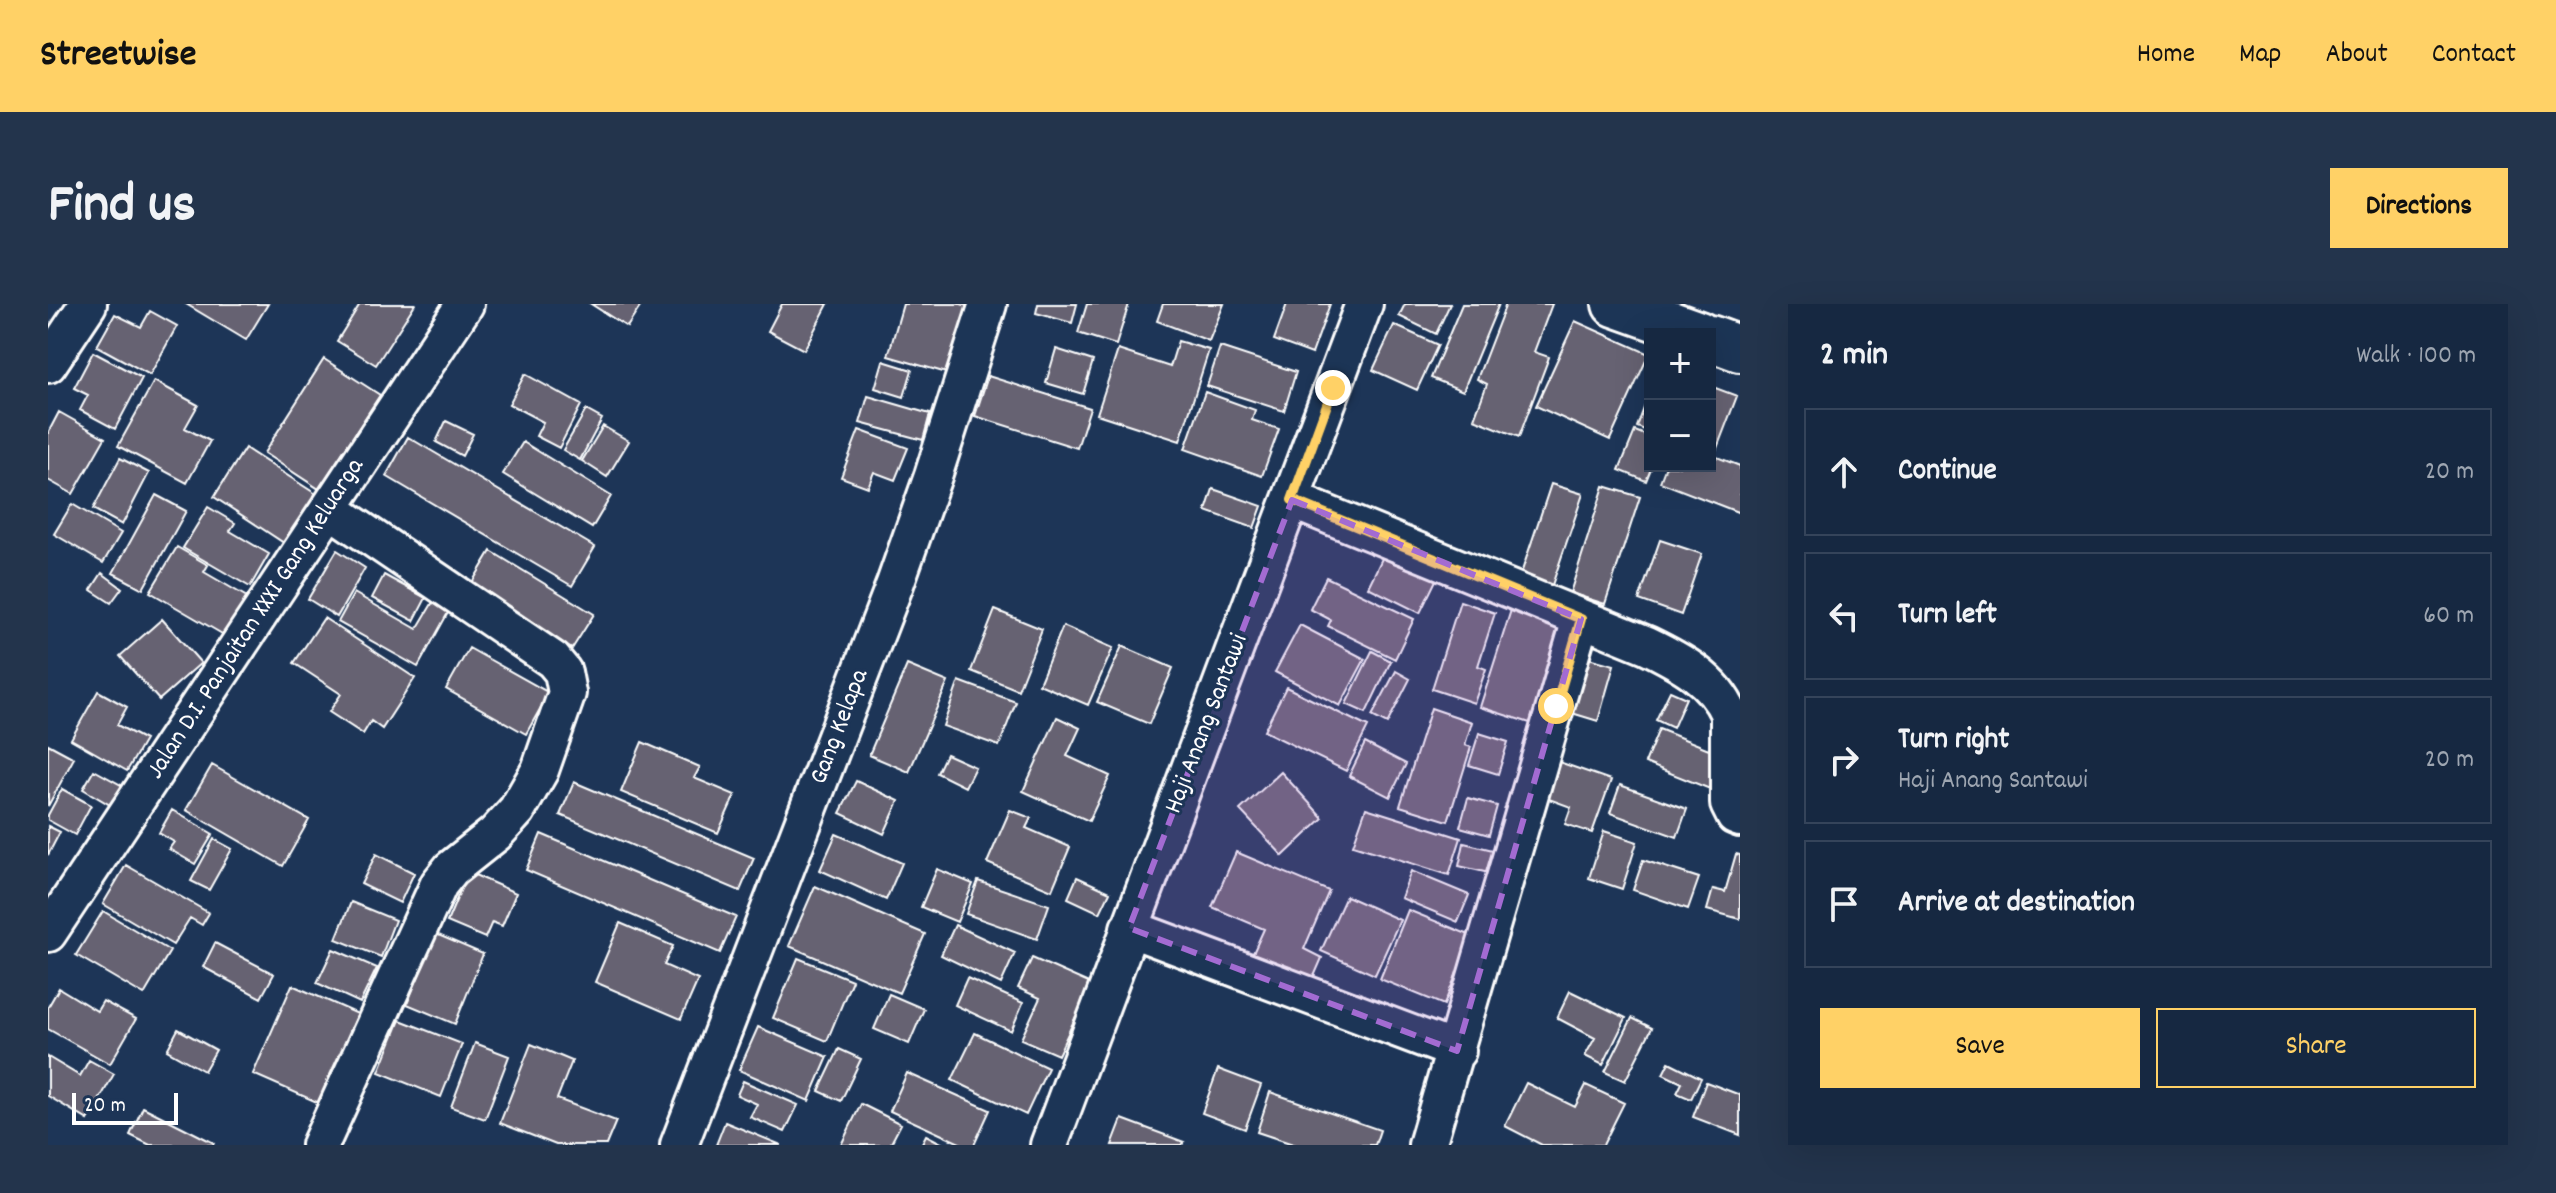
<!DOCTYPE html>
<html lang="en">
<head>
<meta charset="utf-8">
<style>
  :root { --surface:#162841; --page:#23344c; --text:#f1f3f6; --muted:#9ea6b1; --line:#35445a; --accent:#ffd166 }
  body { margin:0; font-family:Dekko,sans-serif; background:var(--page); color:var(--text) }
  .controls { position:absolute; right:24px; top:24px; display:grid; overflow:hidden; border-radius:0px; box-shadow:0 8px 32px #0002 }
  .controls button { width:72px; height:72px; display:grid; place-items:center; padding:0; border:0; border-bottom:2px solid var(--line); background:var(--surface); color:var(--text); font:40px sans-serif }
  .scale { position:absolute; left:24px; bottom:20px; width:106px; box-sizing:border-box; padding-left:8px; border:4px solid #fff; border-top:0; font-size:22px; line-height:28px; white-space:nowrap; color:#fff; -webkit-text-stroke:6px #1d3557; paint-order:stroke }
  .stop { position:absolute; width:24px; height:24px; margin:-18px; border:6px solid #ffd166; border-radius:50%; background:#fff }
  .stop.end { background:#ffd166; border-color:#fff; box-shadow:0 2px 8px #0008 }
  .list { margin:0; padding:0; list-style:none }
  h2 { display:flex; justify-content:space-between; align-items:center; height:104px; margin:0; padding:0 32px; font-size:34px }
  h2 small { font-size:26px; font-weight:400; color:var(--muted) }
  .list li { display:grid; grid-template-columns:52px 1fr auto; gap:24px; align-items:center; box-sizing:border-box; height:128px; margin:0 16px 16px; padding:0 16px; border:2px solid var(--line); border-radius:0px }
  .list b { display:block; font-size:30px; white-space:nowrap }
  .list p { margin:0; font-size:26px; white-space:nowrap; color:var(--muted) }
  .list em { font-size:26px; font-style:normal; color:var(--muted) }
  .actions { display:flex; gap:16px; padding:24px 32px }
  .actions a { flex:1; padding:18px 0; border:2px solid var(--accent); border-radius:0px; text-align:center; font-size:28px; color:var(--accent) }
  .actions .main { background:var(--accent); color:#111 }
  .icon { flex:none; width:44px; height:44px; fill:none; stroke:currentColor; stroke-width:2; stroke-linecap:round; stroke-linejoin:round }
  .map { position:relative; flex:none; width:1692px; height:841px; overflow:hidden; border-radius:0px }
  header { display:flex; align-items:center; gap:48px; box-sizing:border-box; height:112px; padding:0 40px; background:var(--accent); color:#111 }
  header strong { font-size:38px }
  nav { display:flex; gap:44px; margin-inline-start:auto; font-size:28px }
  .intro { display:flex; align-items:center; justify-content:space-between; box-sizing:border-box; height:192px; padding:0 48px }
  h1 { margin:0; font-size:56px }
  .button { padding:20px 36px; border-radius:0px; background:var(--accent); color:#111; font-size:28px; font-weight:700 }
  main { display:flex; gap:48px; padding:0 48px }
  aside { flex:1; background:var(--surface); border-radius:0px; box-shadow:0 8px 32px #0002 }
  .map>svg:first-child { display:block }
</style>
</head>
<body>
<header>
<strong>Streetwise</strong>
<nav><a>Home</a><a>Map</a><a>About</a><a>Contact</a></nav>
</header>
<div class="intro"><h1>Find us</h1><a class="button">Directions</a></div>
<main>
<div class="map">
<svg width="1692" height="841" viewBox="0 0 1692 841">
  <rect width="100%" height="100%" fill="#1d3557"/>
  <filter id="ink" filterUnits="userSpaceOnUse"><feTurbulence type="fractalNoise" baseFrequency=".0125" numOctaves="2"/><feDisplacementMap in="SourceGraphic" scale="16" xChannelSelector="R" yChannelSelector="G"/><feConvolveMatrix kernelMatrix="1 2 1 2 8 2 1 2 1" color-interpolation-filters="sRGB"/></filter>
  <g filter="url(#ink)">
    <path fill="#666272" stroke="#fff" stroke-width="2" d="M138,0H220L198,36Z
      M312,0H367L328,61L289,37Z
      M543,0H594L579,23Z
      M734,0H780L756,46L720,27Z
      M855,0H913L922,3L902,70L840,52Z
      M990,0H1029L1024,19L988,9Z
      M1039,0H1081L1068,41L1030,29Z
      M1115,0H1176L1161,37L1109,17Z
      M1239,0H1282L1264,50L1226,36Z
      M1357,0H1402L1388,30L1351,12Z
      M1414,0H1451L1415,87L1383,74Z
      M1458,0H1504L1486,48L1501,53L1471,133L1426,115L1439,80L1429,75Z
      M102,7L129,22L102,71L49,42L67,10L93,23Z
      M1527,17L1601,50L1562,136L1488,102Z
      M1346,21L1390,41L1369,86L1325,66Z
      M1130,37L1161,46L1132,137L1049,110L1070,46L1122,63Z
      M1172,43L1248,68L1236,107L1159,82Z
      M1008,45L1045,57L1035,90L998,79Z
      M45,48L94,74L67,125L32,106L40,91L26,84Z
      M276,55L332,91L271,185L216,149Z
      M835,57L864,66L856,93L827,84Z
      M477,70L533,101L511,144L488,132L495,118L461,100Z
      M940,72L1042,104L1029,144L927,112Z
      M106,77L150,101L137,124L162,137L139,179L70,142Z
      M1662,82L1689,92L1666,152L1692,162V209L1612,178L1618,162H1662Z
      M1157,88L1207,106L1204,116L1231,125L1214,172L1137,145Z
      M1602,88V128L1589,123Z
      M820,92L882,110L875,136L812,119Z
      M538,106L554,115L532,156L515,146Z
      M11,108L57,134L25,190L0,176V129Z
      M398,117L425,130L414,152L388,138Z
      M555,122L581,137L559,173L534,157Z
      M811,126L860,144L847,176L826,168L820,183L793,173Z
      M1587,127L1602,133V162H1604L1598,177L1571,166Z
      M360,133L547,243L524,282L338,172Z
      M475,138L563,192L544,224L455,170Z
      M197,144L268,190L236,239L166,193Z
      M72,154L101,169L74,221L45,205Z
      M1503,180L1535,190L1502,287L1471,276Z
      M1556,182L1592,193L1557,300L1522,289Z
      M1165,185L1214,202L1206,224L1158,207Z
      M108,191L138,207L95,285L65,269Z
      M24,200L73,229L55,259L6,230Z
      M160,203L187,219L182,227L221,250L202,283L135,244Z
      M1612,236L1654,250L1633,311L1591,296Z
      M1340,242L1392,268L1372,309L1320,283Z
      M129,243L160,261L156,268L199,293L176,331L102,288Z
      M289,246L317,264L289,313L260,295Z
      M443,247L546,310L524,345L422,282Z
      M54,269L74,284L63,299L43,286Z
      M336,271L378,294L366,317L324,294Z
      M1278,273L1366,315L1347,355L1280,322L1283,316L1262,305Z
      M306,289L369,325L385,298L401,307L370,363L290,318Z
      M1412,297L1447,309L1430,362L1438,365L1426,399L1384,385Z
      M947,306L994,325L970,386L923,367Z
      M1463,306L1513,322L1482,419L1432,403Z
      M276,314L367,374L334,425L323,417L315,430L281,408L293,390L246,359Z
      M114,315L153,359L111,396L72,352Z
      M1252,321L1317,355L1292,402L1227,368Z
      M1015,322L1065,344L1040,401L991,380Z
      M1074,342L1125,364L1101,420L1049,398Z
      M421,344L501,389L478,430L398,385Z
      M1324,347L1343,357L1318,409L1298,400Z
      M1529,351L1566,361L1550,417L1514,406Z
      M859,361L900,378L861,468L821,451Z
      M1348,367L1362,375L1339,420L1324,412Z
      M911,377L968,398L951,442L895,422Z
      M1238,383L1320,423L1298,467L1216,427Z
      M50,387L79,403L69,421L97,436L79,467L23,435Z
      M1622,387L1638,394L1625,424L1608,416Z
      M1383,404L1424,418L1417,441L1423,443L1400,517L1352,502Z
      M1009,413L1032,424L1019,452L1062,472L1041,517L975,487Z
      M1611,425L1676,451L1662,485L1597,459Z
      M1431,429L1460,438L1450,470L1421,461Z
      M594,438L652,463L646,474L687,491L670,529L573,488Z
      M1317,439L1358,460L1342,493L1301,472Z
      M0,440L26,454L0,502Z
      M898,450L927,463L917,483L889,469Z
      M1511,458L1563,476L1544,529L1517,520L1523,503L1498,494Z
      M164,461L261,516L235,562L138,506Z
      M46,466L80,485L69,505L35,485Z
      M1233,468L1275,514L1235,552L1192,506Z
      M808,477L851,497L836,530L792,509Z
      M526,478L706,554L692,587L512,511Z
      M1572,481L1639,505L1629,533L1562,509Z
      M14,485L43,501L27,531L0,516V511Z
      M1420,494L1449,502L1441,531L1412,523Z
      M1318,504L1413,534L1401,571L1305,541Z
      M124,506L165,530L147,560L121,545L126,538L111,529Z
      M962,506L983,514L978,524L1022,543L1004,586L939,559Z
      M0,522L12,528L0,551Z
      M1556,527L1589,538L1574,585L1541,574Z
      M493,530L688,613L672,649L478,566Z
      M788,530L854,559L838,596L772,566Z
      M166,535L184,545L161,586L143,577Z
      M1416,539L1445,546L1441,569L1411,562Z
      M1188,548L1281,587L1256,645L1274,654L1261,684L1201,658L1216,625L1164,603Z
      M328,550L366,569L352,599L313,580Z
      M1688,550L1692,551V615L1659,606L1665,585L1677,588Z
      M1595,556L1651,574L1640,605L1585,586Z
      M78,561L161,609L154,621L142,614L125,641L55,600Z
      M889,565L925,580L909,618L873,603Z
      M1363,567L1421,591L1410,618L1353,594Z
      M420,568L468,589L454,622L444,618L437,634L399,618Z
      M1029,573L1062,588L1052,609L1020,594Z
      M930,577L1001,601L989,635L918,610Z
      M767,582L877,630L851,689L741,642Z
      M1298,592L1352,616L1327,671L1273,647Z
      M303,598L347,616L333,653L288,635Z
      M1360,606L1424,632L1396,701L1332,675Z
      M55,607L122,647L96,691L28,651Z
      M572,619L625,642L616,661L650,676L633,715L547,678Z
      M907,621L967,649L953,680L893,651Z
      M388,630L435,650L407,720L359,700Z
      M167,639L226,670L213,694L155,663Z
      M285,645L329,664L312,699L269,679Z
      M750,654L804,676L779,737L725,714Z
      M984,654L1043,680L1010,751L973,735L992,694L970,684Z
      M919,674L975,699L963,727L907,701Z
      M244,681L310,710L271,799L205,770Z
      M11,684L49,707L55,697L88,715L62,760L0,725V703Z
      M1522,687L1578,714L1555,761L1537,752L1547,734L1509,714Z
      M841,690L876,705L861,740L826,725Z
      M1584,714L1604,724L1577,777L1557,768Z
      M352,716L414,740L393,793L331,768Z
      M710,723L780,753L761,797L691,766Z
      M130,725L168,746L156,767L119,746Z
      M927,729L1000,764L978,811L904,776Z
      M427,739L461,752L437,815L403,803Z
      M483,740L524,757L509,795L568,817L558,841H508L452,819Z
      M791,745L813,755L793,797L771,787Z
      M0,753L32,772L41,756L66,770L40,816L0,792Z
      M1621,758L1653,774L1643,795L1629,789L1634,779L1615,770Z
      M1170,765L1213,781L1197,825L1154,809Z
      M859,769L942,806L926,841H916L842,807Z
      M695,777L750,801L737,828L702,813L709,800L689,791Z
      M1658,778L1692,791V831L1645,813Z
      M1478,779L1527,803L1538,781L1576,799L1555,841H1494L1457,822Z
      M1222,788L1332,826L1327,841H1248L1209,828Z
      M813,800L853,820L842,841H793Z
      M95,803L166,839L165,841H102L82,831Z
      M1074,815L1136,838L1134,841H1064Z
      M677,818L733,841H668Z
      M878,831L897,841H873Z"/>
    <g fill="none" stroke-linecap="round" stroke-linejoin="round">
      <defs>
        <path id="street" d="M0,60L40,0
          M1244,196L1599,341C1632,357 1666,375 1681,410V500L1687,512L1692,514
          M1081,624L1409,747
          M0,629L417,0
          M272,841L391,580L403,565L447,530L459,517L469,506L492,466L519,389L515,368L505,356L282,205
          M631,841L847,280L885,172L940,0
          M1001,841L1316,0
          M1379,841L1533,315"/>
        <path id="secondary" d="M1567,0L1651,30
          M1662,34L1692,45"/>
      </defs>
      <use href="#street" stroke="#fff" stroke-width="42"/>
      <use href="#secondary" stroke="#fff" stroke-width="50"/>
      <use href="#street" stroke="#1d3557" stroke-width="36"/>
      <use href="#secondary" stroke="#1d3557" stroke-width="44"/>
    </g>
  </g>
  <g fill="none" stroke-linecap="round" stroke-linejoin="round" filter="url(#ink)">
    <path stroke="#ffd166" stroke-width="10" d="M1285,84L1244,196L1533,315L1508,402"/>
  </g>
  <path fill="#a36bd2" fill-opacity="0.2" stroke="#a36bd2" stroke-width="6" stroke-dasharray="16 10" stroke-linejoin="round" d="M1244,196L1533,315L1409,747L1081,624Z"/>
  <g text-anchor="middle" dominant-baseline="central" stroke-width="6" stroke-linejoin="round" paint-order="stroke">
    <g font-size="26" fill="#fff" stroke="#1d3557">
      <text transform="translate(208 315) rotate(-57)">Jalan D.I. Panjaitan XXXI Gang Keluarga</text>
      <text transform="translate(1159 420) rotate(-69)">Haji Anang Santawi</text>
      <text transform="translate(792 423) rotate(-69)">Gang Kelapa</text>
    </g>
  </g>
</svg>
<div class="controls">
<button>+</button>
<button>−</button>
</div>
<div class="scale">20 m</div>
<div class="stop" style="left:1508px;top:402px"></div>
<div class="stop end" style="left:1285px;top:84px"></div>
</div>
<aside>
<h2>2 min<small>Walk · 100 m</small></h2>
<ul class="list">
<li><svg class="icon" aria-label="ahead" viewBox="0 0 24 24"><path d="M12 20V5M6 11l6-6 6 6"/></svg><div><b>Continue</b></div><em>20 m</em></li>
<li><svg class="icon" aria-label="left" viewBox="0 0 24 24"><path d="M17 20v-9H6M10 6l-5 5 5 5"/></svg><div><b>Turn left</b></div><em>60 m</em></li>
<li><svg class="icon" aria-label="right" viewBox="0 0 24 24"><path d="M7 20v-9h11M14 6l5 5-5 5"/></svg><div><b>Turn right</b><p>Haji Anang Santawi</p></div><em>20 m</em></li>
<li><svg class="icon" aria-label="arrive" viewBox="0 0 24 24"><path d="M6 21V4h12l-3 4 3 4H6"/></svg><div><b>Arrive at destination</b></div></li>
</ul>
<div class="actions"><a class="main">Save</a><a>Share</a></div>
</aside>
</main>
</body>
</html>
